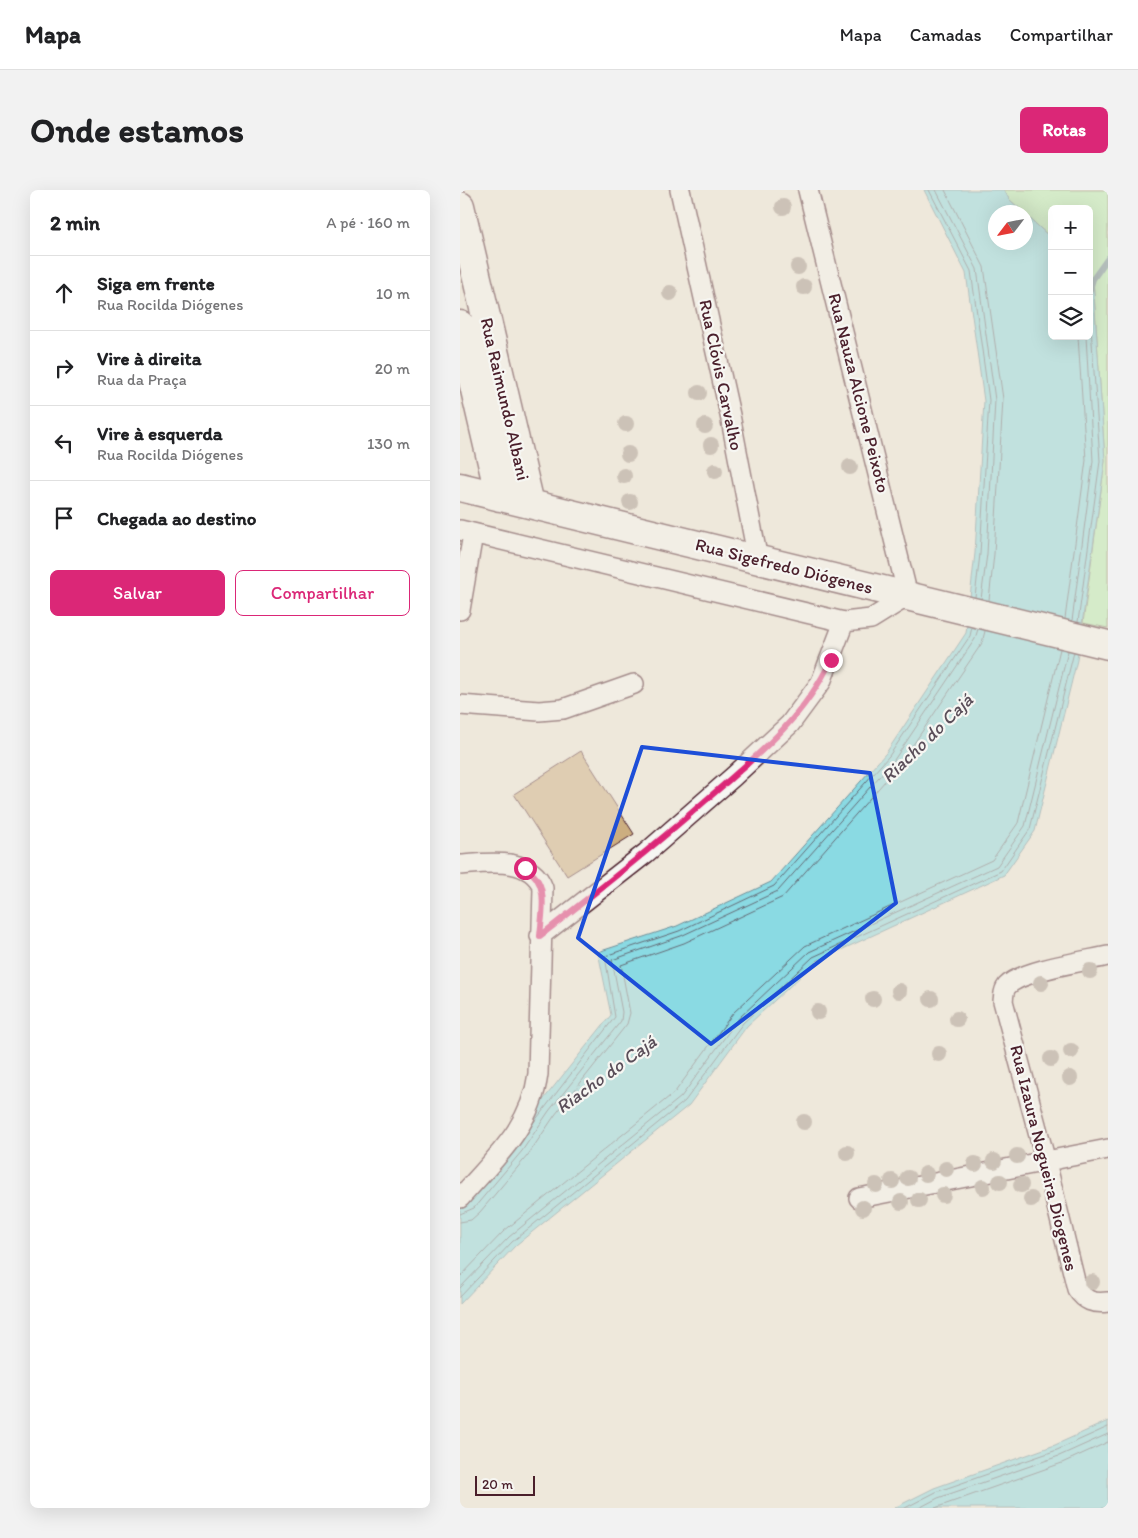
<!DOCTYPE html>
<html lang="pt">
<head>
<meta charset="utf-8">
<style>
  :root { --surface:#fff; --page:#f2f2f2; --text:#202124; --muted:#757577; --line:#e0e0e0; --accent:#db2777 }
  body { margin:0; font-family:Itim,sans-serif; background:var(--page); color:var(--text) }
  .controls { position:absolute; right:15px; top:15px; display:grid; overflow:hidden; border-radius:8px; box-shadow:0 5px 20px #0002 }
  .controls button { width:45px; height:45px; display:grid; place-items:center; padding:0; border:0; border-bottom:1px solid var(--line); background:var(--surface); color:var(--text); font:25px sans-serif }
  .compass { position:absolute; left:528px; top:15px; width:45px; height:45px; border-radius:50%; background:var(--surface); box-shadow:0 5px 20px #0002; rotate:238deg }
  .scale { position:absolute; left:15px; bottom:12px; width:60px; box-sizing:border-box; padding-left:5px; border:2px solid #4a1f2b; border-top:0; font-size:14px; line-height:18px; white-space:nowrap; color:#4a1f2b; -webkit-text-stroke:4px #f6f6f2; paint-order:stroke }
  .stop { position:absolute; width:15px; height:15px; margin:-11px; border:4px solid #db2777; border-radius:50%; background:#fff }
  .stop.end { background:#db2777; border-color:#fff; box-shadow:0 1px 5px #0008 }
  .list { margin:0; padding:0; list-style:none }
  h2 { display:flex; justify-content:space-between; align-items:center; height:65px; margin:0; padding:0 20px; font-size:21px }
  h2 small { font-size:16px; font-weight:400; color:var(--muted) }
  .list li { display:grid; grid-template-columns:32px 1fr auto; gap:15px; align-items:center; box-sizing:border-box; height:75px; padding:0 20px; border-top:1px solid var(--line) }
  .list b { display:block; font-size:19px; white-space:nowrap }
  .list p { margin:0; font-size:16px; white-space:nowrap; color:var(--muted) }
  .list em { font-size:16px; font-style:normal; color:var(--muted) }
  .actions { display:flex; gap:10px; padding:15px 20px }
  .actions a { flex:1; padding:11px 0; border:1px solid var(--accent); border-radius:8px; text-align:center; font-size:18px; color:var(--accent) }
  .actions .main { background:var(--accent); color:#fff }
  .icon { flex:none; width:28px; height:28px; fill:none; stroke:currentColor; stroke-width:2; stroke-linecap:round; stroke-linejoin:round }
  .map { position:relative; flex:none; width:648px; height:1318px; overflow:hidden; border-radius:8px }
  header { display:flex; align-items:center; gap:30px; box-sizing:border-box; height:70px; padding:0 25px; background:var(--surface); border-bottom:1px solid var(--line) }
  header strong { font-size:24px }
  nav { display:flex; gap:28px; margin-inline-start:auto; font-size:18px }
  .intro { display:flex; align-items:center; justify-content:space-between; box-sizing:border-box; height:120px; padding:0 30px }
  h1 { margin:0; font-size:35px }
  .button { padding:12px 22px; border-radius:8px; background:var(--accent); color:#fff; font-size:18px; font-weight:700 }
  main { display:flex; gap:30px; padding:0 30px }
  aside { flex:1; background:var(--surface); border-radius:8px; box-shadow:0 5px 20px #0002 }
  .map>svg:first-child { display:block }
</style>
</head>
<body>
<header>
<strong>Mapa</strong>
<nav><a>Mapa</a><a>Camadas</a><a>Compartilhar</a></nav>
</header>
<div class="intro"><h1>Onde estamos</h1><a class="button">Rotas</a></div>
<main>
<aside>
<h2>2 min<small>A pé · 160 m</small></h2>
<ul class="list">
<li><svg class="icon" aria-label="ahead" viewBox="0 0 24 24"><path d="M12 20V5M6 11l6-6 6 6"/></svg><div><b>Siga em frente</b><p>Rua Rocilda Diógenes</p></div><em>10 m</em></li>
<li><svg class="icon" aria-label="right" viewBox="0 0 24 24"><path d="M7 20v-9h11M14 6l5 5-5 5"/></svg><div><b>Vire à direita</b><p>Rua da Praça</p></div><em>20 m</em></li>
<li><svg class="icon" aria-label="left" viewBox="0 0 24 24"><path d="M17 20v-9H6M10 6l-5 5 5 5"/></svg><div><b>Vire à esquerda</b><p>Rua Rocilda Diógenes</p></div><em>130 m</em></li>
<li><svg class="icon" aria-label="arrive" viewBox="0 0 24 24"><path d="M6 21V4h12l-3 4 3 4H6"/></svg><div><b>Chegada ao destino</b></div></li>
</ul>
<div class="actions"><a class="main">Salvar</a><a>Compartilhar</a></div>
</aside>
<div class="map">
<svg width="648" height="1318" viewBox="0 0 648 1318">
  <rect width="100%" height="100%" fill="#eee8db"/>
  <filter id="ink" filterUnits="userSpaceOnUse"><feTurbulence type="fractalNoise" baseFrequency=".02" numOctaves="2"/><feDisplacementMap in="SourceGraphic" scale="10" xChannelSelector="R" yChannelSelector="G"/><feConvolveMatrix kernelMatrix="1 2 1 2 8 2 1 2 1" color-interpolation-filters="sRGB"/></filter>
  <g filter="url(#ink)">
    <path fill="#b5efb3" stroke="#80876f" d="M544,0H648V438L623,433L645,271L633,89L629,85V19H592V49L549,9Z"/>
    <path fill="#8adae3" stroke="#708f99" d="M464,0H544L549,9L563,22H536V52H566V25L592,49V146H629V85L633,89L645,271L617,470L575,641L544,685L357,771L287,836L229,915L56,1055L0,1114V1014L151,825L138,762L217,736L311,692L426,563L506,443L515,363L524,211L506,83Z
      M648,1231V1318H434L474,1298L595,1255Z"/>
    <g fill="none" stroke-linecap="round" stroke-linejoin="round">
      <path stroke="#646a75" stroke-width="1" d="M469,0L511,81L529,210L520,364L515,407
        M476,0L517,79L535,210L527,364L521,409
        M485,0L524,77L543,209L534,364L529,410
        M605,429L626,270L618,146
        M612,431L633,271L626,146
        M618,432L640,271L629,107
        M74,932L155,827L145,766L219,741L314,696L429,566L510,446L512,437
        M0,1024L14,1018L62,961L89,921L161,831L162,822L152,770L221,746L318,701L434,570L515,449L518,439
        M0,1032L11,1030L20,1022L68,965L95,925L167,834L170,823L161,775L224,753L323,707L440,574L522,453L525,441
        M0,1087L44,1041L215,902L273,823L345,756L532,670L558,633L600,459
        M0,1098L49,1047L221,907L279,828L349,762L537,676L565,636L608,461
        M0,1107L52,1052L225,911L283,833L353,767L541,681L570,639L614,462
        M445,1318L476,1302L597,1260L648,1237
        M459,1318L478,1308L599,1266L648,1244
        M475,1318L602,1273L648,1252"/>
      <path stroke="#708f99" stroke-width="6" d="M629,103L633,89L648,68"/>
    </g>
    <path fill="#ccae80" stroke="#4a1f2b" d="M121,561L174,644L107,686L54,604Z"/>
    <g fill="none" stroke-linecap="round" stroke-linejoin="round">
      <defs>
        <path id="street" d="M220,0L270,225L298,370
          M0,340L384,432L411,429L448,406L348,0
          M0,420L13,344
          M0,515L79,521L103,519L174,494
          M0,675C28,673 71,666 83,698L78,884C71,938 34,969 0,1008
          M80,746L186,663L274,586L330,534L361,492L384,432
          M648,766C626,771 562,780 547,796C543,801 544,805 543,811L586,972L617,1099C625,1111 633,1114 648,1112
          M399,1008L648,959"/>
        <path id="secondary" d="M0,16L70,314
          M0,135L40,307
          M0,297L648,455"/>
      </defs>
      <use href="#street" stroke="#4a1f2b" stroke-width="22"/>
      <use href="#secondary" stroke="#4a1f2b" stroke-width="31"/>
      <use href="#street" stroke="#f6f6f2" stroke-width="19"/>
      <use href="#secondary" stroke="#f6f6f2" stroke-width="28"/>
    </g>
    <g fill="#a3968d">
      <circle cx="323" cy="17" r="8"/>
      <circle cx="338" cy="77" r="8"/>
      <circle cx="344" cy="97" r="8"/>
      <circle cx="210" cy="103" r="8"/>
      <circle cx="239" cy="203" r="8"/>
      <circle cx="166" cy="234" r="8"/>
      <circle cx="245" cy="236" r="8"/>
      <circle cx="251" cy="255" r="8"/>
      <circle cx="168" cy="264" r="8"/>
      <circle cx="390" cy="277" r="8"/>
      <circle cx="255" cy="281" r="8"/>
      <circle cx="164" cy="286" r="8"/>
      <circle cx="170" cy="312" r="8"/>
      <circle cx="630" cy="781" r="8"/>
      <circle cx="581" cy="793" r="8"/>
      <circle cx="439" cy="801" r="8"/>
      <circle cx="413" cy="809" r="8"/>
      <circle cx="471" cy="809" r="8"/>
      <circle cx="358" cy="822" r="8"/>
      <circle cx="497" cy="829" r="8"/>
      <circle cx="611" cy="861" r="8"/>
      <circle cx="479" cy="864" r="8"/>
      <circle cx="591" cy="869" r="8"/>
      <circle cx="610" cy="888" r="8"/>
      <circle cx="344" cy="932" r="8"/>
      <circle cx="387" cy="963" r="8"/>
      <circle cx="557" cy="966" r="8"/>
      <circle cx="534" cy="971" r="8"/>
      <circle cx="515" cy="974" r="8"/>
      <circle cx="486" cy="979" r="8"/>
      <circle cx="466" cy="984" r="8"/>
      <circle cx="448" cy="988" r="8"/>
      <circle cx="432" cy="991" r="8"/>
      <circle cx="540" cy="992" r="8"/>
      <circle cx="416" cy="995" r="8"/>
      <circle cx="561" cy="995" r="8"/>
      <circle cx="523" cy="997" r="8"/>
      <circle cx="483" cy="1005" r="8"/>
      <circle cx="571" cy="1009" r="8"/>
      <circle cx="459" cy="1010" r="8"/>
      <circle cx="441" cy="1012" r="8"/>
      <circle cx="403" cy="1018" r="8"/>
      <circle cx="632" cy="1092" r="8"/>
    </g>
  </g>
  <g fill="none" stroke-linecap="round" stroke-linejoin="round" filter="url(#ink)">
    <path stroke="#db2777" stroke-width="6" d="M65,678C90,692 82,721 80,746C136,702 192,658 245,611C293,569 344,529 371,470"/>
  </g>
  <path d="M0 0H648V1318H0ZM182,557L410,583L436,713L251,854L118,748Z" fill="#eee8db" fill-opacity=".55" fill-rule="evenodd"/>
  <path fill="none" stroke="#1d4ed8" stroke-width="4" stroke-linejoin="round" d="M182,557L410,583L436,713L251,854L118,748Z"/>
  <g text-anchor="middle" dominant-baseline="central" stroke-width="4.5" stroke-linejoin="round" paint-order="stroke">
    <g font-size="18" fill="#4a1f2b" stroke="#f6f6f2">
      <text transform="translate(261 185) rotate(78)">Rua Clóvis Carvalho</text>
      <text transform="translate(399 203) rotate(76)">Rua Nauza Alcione Peixoto</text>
      <text transform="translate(45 209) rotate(77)">Rua Raimundo Albani</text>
      <text transform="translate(324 376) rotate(14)">Rua Sigefredo Diógenes</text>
      <text transform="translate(584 968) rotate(76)">Rua Izaura Nogueira Diogenes</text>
    </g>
    <g font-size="19" font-style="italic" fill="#5a4e59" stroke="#f6f6f2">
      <text transform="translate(467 548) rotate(-44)">Riacho do Cajá</text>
      <text transform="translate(146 884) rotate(-36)">Riacho do Cajá</text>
    </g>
  </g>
</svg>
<div class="controls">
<button>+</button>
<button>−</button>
<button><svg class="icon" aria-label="layers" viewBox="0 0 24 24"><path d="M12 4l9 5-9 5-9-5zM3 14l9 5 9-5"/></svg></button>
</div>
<svg class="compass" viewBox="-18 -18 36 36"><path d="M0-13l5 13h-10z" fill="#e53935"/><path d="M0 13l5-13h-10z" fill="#757577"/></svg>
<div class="scale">20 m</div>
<div class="stop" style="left:65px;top:678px"></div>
<div class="stop end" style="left:371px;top:470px"></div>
</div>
</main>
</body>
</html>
